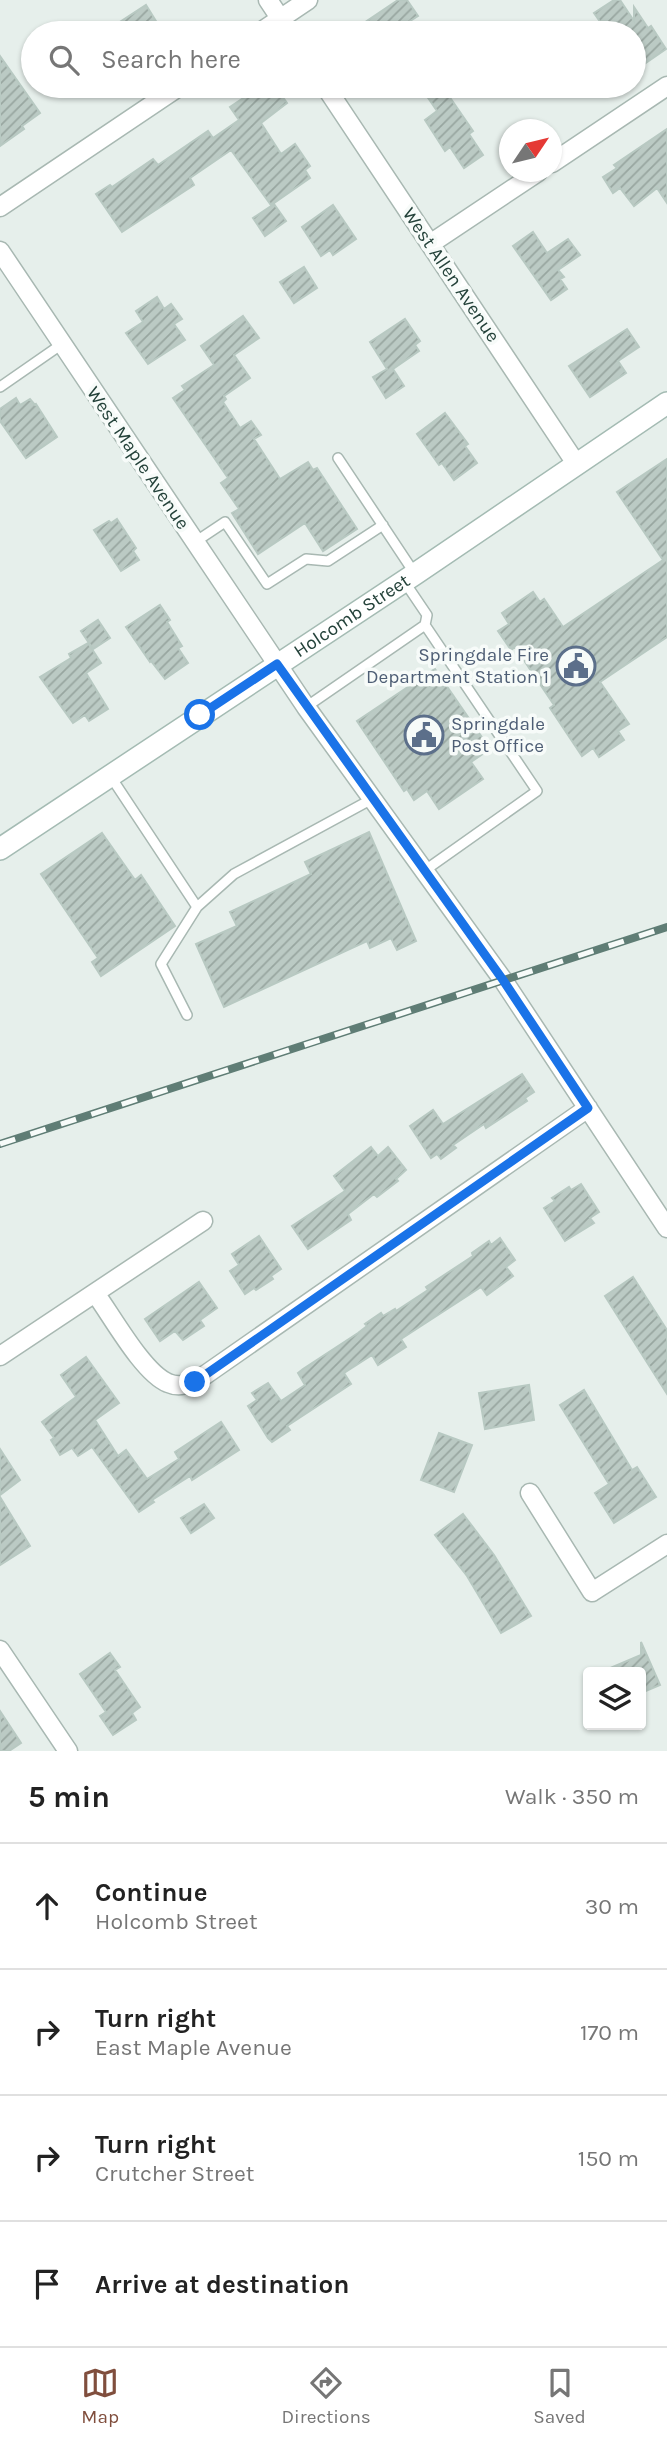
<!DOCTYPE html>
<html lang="en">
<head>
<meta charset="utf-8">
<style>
  :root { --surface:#fff; --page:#f6f6f6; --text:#222; --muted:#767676; --line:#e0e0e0; --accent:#804e3d }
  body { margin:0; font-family:Karla,sans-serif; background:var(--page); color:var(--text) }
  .controls { position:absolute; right:21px; bottom:21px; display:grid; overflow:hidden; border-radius:7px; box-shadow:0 2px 5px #0004 }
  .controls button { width:63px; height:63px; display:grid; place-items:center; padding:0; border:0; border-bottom:2px solid var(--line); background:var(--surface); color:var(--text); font:35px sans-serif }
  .compass { position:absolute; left:499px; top:119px; width:63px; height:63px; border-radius:50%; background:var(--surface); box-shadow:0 2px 5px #0004; rotate:55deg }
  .stop { position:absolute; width:21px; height:21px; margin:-16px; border:5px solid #1a73e8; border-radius:50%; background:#fff }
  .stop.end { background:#1a73e8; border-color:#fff; box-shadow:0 2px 7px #0008 }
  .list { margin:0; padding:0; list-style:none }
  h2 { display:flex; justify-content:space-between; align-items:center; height:91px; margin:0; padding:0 28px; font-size:30px }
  h2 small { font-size:23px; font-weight:400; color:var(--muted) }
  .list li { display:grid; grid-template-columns:46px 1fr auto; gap:21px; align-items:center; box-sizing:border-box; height:126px; padding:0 28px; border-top:2px solid var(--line) }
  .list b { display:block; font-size:26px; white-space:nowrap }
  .list p { margin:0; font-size:23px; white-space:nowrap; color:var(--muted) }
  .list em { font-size:23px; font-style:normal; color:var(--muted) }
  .icon { flex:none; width:38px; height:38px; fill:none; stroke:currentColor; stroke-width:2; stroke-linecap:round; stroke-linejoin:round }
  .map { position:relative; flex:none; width:667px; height:1751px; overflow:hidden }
  .search { position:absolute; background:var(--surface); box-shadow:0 2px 5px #0004; left:21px; right:21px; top:21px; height:77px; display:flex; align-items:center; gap:18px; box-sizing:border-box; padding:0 24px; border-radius:38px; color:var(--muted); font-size:26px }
  .sheet { height:595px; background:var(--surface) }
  nav { display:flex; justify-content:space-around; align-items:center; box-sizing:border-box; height:98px; border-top:2px solid var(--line); background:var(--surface); font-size:19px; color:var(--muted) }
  nav a { display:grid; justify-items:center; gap:4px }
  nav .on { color:var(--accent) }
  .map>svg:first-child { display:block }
</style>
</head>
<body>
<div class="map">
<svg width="667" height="1751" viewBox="0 0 667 1751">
  <defs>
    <pattern id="building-hatch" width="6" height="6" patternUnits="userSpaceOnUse" patternTransform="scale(1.75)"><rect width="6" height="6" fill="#bbcac4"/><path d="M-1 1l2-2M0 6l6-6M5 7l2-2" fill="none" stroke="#98a6a0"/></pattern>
  </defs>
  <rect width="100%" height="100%" fill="#e6efeb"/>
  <path fill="url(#building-hatch)" stroke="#b8c9c2" stroke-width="2" d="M398,0H407L418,16L391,33H349Z
    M614,0H620L634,21V7L648,28L651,26L666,49L634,71V33H608L594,13Z
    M146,5L159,26L149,33H103Z
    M0,56L40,113L22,126L24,129L0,146Z
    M261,86H275L287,103L261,123L281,154L295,144L310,166L305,170L310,178L271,205L231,150L190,178L194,185L122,232L96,194L110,185L112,187L153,159L158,165L208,131L213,138L239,120L230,107Z
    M420,86H442L473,131L469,134L483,155L464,168L450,147L445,151L425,120L437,111Z
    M667,129V203L657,188L634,206L620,188L613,193L603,177L617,168L614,165Z
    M274,204L286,221L265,236L253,218Z
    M333,205L356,239L333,255L330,250L321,256L302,227Z
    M533,232L547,253L568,239L580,255L558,270L564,277L560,279L567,289L551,300L513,246Z
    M304,267L317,288L294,303L280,282Z
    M157,297L164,309L171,304L182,319L174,324L185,340L148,364L126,333L143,322L136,311Z
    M243,316L259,338L234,355L250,378L224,396L226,399L223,402L240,428L251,421L261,435L254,439L280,479L308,462L313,470L317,468L357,529L323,551L305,523L258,554L232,513L239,509L221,483L228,478L173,398L185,390L182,386L214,365L201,346Z
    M405,319L420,341L415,345L419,351L393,369L404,386L386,398L373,377L387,369L370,342Z
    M627,329L639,347L618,361L626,373L590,397L569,366Z
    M16,398L20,405L30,399L35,405L36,404L57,437L26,458L0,421V409Z
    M445,413L468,444L465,446L477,463L454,480L442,463L439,465L417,434Z
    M667,459V637L600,682L629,724L618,731L624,740L599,757L593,748L582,756L550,708L554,705L515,647L511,650L498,631L509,624L502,613L533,592L540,602L544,599L563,627L663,560L617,492Z
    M117,519L136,548L133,551L139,560L121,571L94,530L109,521L111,523Z
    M160,605L170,620L167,622L182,646L178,648L188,663L165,679L151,661L150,662L126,627Z
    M98,620L110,638L93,649L81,631Z
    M88,643L101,663L86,673L108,709L89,721L85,715L73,723L40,677L71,658L69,654Z
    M435,669L490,749L471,762L483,779L439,809L427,791L414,800L407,789L404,791L357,721Z
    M369,832L416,941L397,950L391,938L370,948L367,941L224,1007L196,944L237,926L230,912L311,874L305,862Z
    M102,833L135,880L141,875L175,926L101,976L92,962L98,958L41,874Z
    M522,1074L534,1092L525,1098L527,1101L486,1128L484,1124L453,1145L456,1148L441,1159L437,1154L431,1158L410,1126L433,1110L443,1124Z
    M371,1147L378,1156L388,1147L406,1170L396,1179L398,1181L377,1197L374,1194L348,1214L351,1220L308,1249L292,1226L345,1191L334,1176Z
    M581,1184L599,1212L590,1218L594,1223L565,1241L544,1208L555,1201L552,1198L569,1187L571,1190Z
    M259,1236L281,1269L271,1276L273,1279L256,1290L254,1288L245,1294L230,1271L239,1265L232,1254Z
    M500,1238L515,1260L506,1267L513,1276L487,1295L481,1287L401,1339L406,1347L378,1365L372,1355L344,1373L351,1384L287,1426L290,1430L272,1442L268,1438L248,1406L257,1400L252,1393L268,1383L281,1401L305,1385L298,1373L303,1369L358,1333L367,1326L365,1324L381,1313L383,1316L395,1309L396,1311L428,1290L426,1287L473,1256L472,1253L489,1241L491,1245Z
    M633,1277L667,1330V1394L605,1296Z
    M199,1282L217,1308L200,1320L204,1326L183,1340L175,1331L160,1341L145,1319Z
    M86,1357L119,1403L95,1420L118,1456L126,1450L147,1479L179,1459L175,1452L221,1422L239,1450L192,1480L190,1476L152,1500L154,1502L139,1512L92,1447L78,1456L72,1448L60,1455L51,1440L54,1438L42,1422L76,1397L61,1375Z
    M529,1385L534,1420L485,1429L479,1393Z
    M584,1390L632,1470L637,1467L656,1497L614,1523L595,1493L609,1484L560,1405Z
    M439,1433L472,1445L454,1492L421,1480Z
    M0,1449L20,1480L0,1495Z
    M0,1497L30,1546L0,1565Z
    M204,1504L214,1518L191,1533L181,1518Z
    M463,1514L494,1555L531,1616L501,1633L467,1576L435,1535Z
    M641,1642L660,1685L641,1693V1672H601L641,1655Z
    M110,1653L120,1667L115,1670L140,1707L132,1713L136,1720L113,1735L100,1716L106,1712L80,1674Z
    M0,1711L21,1743L9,1751H0Z"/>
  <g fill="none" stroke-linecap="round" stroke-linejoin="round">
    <defs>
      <path id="lane" d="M0,387L62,344
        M338,458L415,574
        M195,542L225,522L267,584L306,559L328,561L383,525
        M306,707L425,625L427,615L404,581
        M111,777L197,907L234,874L372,799
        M424,871L537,791L425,625
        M187,1015L161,964L197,907"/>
      <path id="street" d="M268,0L290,33
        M259,33L308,0
        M325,86L577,465
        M552,163L667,86
        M0,207L180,86
        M430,244L538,172
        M0,251L306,707L503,980L667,1228
        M95,1293C112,1316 143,1373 168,1383C177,1387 185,1385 195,1382L588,1108
        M0,1356L203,1221
        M530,1493L592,1592L667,1544
        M0,1650L68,1751"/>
      <g id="secondary">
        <path id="s1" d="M0,849L415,574L667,403"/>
      </g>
    </defs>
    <use href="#lane" stroke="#a8b8b2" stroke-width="12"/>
    <use href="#street" stroke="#a8b8b2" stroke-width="21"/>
    <use href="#secondary" stroke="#a4bbb3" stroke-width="24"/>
    <use href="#lane" stroke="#fff" stroke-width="9"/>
    <use href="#street" stroke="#fff" stroke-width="18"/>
    <use href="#secondary" stroke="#fff" stroke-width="21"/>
    <defs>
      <path id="rail" d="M0,1144L667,927"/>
    </defs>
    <use href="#rail" stroke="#5f7d75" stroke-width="8"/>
    <use href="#rail" stroke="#f7fbf9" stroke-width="5" stroke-dasharray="16" stroke-linecap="butt"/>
  </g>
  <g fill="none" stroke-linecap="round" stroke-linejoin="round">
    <path stroke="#1a73e8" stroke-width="9" d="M195,1382L588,1108L503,980L277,664L200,715"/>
  </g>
  <defs>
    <symbol id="civic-ring" viewBox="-11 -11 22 22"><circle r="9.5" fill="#f7fbf9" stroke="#5c6f8a" stroke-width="1.5"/><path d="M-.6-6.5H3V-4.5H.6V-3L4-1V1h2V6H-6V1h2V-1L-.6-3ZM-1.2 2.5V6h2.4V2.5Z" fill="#5c6f8a"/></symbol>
  </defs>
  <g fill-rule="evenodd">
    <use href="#civic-ring" x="554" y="644" width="44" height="44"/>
    <use href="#civic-ring" x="402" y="713" width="44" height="44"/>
  </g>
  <g text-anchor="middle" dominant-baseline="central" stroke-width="7" stroke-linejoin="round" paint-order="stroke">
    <g font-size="19" fill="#24423a" stroke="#f7fbf9">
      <text transform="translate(451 275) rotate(56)">West Allen Avenue</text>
      <text transform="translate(138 458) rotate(56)">West Maple Avenue</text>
      <text stroke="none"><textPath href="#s1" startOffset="422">Holcomb Street</textPath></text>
    </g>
    <g font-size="19" fill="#4e5e75" stroke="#f7fbf9" text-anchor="end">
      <text x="549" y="655">Springdale Fire<tspan x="549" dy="22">Department Station 1</tspan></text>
      <text x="451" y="724" text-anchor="start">Springdale<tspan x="451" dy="22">Post Office</tspan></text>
    </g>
  </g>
</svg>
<div class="controls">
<button><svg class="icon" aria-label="layers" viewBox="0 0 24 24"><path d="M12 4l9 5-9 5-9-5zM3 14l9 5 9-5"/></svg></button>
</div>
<svg class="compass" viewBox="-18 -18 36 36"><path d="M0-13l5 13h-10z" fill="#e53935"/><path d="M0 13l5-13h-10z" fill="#767676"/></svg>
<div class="stop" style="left:200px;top:715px"></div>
<div class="stop end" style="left:195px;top:1382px"></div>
<div class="search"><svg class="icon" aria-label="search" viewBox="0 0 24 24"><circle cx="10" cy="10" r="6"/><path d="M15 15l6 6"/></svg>Search here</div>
</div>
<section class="sheet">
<h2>5 min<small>Walk · 350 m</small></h2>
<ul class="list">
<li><svg class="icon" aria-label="ahead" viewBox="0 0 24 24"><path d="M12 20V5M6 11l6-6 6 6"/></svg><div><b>Continue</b><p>Holcomb Street</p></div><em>30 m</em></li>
<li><svg class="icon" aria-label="right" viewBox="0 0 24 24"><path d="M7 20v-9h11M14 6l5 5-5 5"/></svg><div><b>Turn right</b><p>East Maple Avenue</p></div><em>170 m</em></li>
<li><svg class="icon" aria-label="right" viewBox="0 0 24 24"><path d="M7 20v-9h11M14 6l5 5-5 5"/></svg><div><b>Turn right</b><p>Crutcher Street</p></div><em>150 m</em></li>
<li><svg class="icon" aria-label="arrive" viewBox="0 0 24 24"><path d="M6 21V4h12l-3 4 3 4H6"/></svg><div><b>Arrive at destination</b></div></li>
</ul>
</section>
<nav>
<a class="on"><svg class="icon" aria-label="map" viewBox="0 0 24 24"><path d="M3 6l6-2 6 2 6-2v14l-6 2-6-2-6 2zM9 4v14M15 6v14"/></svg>Map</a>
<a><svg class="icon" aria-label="directions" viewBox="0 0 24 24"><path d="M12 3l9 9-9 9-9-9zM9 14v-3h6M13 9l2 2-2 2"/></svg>Directions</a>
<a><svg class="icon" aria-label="saved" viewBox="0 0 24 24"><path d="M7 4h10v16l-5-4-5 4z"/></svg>Saved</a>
</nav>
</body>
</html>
